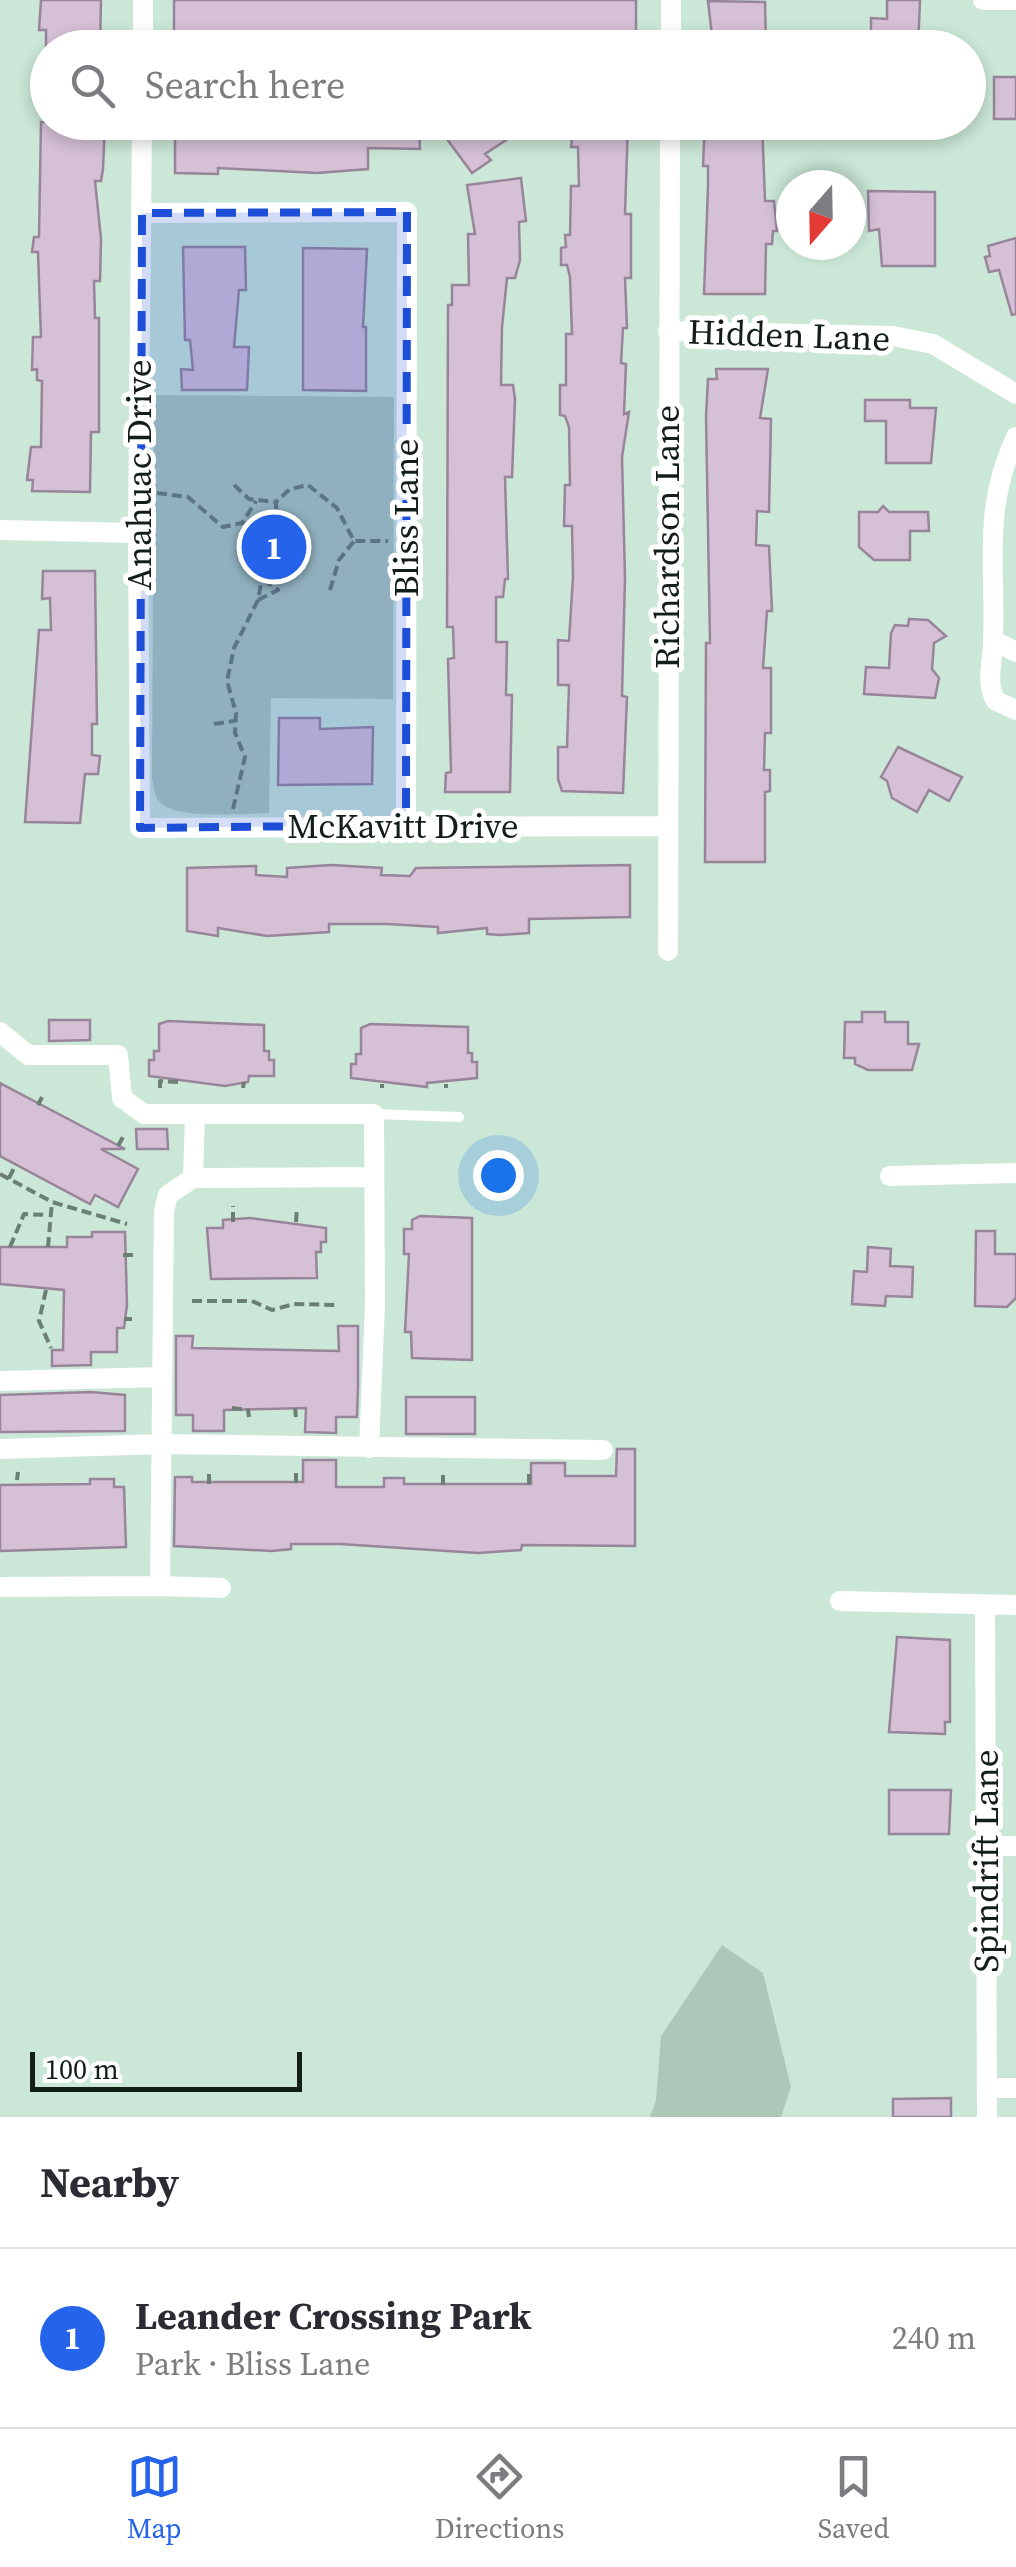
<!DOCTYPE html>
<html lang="en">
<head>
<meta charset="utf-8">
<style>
  :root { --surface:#fff; --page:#f7f7f7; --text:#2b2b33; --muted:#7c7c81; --line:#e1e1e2; --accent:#2563eb }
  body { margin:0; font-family:"Source Serif 4",serif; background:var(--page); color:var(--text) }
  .compass { position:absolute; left:776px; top:170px; width:90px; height:90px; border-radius:50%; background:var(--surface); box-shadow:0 5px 15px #0003; rotate:200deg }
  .scale { position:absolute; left:30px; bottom:25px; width:272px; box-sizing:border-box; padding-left:10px; border:5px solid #131e18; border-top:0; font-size:28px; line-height:35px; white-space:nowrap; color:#131e18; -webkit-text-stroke:8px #fff; paint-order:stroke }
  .you { position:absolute; left:498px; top:1175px; width:35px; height:35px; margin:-25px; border:8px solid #fff; border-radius:50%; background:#1a73e8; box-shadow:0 0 0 15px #1a73e833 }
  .badge { display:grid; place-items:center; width:65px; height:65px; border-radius:50%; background:var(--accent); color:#fff; font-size:32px; font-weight:700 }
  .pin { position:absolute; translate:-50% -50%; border:5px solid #fff; box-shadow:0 2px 10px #0006 }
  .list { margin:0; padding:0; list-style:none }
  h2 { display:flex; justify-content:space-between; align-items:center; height:130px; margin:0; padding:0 40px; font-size:42px }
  h2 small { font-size:32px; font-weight:400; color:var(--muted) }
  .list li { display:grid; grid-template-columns:65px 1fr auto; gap:30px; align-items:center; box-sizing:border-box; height:180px; padding:0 40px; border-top:2px solid var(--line) }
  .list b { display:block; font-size:38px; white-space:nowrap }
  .list p { margin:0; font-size:32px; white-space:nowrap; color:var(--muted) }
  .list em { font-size:32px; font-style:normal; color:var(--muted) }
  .icon { flex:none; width:55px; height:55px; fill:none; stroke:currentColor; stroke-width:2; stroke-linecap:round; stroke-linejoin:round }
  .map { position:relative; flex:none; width:1016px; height:2117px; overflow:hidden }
  .search { position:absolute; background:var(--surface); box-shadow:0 5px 15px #0003; left:30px; right:30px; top:30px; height:110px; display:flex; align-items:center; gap:25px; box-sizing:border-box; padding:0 35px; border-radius:55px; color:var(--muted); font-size:38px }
  .sheet { height:310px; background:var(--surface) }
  nav { display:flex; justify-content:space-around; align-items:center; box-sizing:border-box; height:140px; border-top:2px solid var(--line); background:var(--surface); font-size:28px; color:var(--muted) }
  nav a { display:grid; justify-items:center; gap:5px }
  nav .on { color:var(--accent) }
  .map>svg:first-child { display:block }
</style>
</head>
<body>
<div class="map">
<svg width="1016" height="2117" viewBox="0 0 1016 2117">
  <rect width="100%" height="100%" fill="#cae7d7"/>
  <path fill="#adc8b9" d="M154,395L394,397L393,699L271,698L269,813C244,813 175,821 159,801C154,796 154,786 152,779Z
    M722,1945L763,1973L791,2087L781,2117H650L656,2101L661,2036Z"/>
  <path fill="#d5c0d6" stroke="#99859a" stroke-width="2.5" d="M41,0H101L100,48H46V30H39Z
    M174,0H636V48H352L324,46V41H268V48L174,45Z
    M887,0H920L918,48H871V18L887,19Z
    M708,1L765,2L766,46L713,44Z
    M994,77H1016V119H994Z
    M41,122H105L103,169L101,181H95L101,239L100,281H94L95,318H99V432H91L90,492L32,491L33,480H27L31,447H41L42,381L37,380V369L32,370L33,337H41L38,252H32L34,237H39Z
    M175,122H419L420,149L368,148V169L317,173L218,168V174L175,173Z
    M454,122H514L520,131L485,154L491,160L472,173L441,131Z
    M574,122H628L625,214H631V278H625L627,328H623L621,363L626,364L624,414L629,412L622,457L625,578L622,696L627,697L623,793L562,791L558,779V747H567L569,685H558V640L569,641L573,577L572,526H564L565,485H570L569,427L565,416L560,415V385H566V334H572L570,277L567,265H561V248L566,247L565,235H570L571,186H579L578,147H571Z
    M705,122H762L765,201H774L777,231H773L772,244H766L765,294H704L708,187V166H703Z
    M521,178L526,221L519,222L520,260L515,278H507L502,327L501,385H513L515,399L512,477H505L508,579H505L503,597H496V642H507L506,695H512L510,792H445L446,773L451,772L448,659L454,658L453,627H447L448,305H452V285H469L468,234H475L467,185Z
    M868,191L935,192V266H882L879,229L869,231Z
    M1016,238V314L1012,315L999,270L989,272L985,257L990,256L988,246Z
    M183,247H245L246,290H239L234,347H249L247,390H182L181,369L193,370L190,340H185Z
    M303,248L367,249L363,327H366V391L303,390Z
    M716,369H768L760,418L771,419L769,512L757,511L756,545L769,546L772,611H767L763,668H771V733H765L764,770H770V791L765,792V862H705L706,643H710L706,417L708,379H717Z
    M865,400H910V408H936L931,463H886V421H865Z
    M883,506L889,512H928L929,531H910V560H874L859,547V512H878Z
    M43,571H95L97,724H92V755L100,756L98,774H85L80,823L25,822L39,630H51L50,598L42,599Z
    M909,619L928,620L946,636L934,643L932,669L939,678L935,698L864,694L866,667L889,668L891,633L895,625L908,626Z
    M279,718H320V729L373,727L372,784L278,785Z
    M898,747L962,777L949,801L929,790L917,812L892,798L887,781L881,777Z
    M331,865L382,868L381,875L410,876L416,868L630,865V917L529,919V933L501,935L487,934V928L438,933V927L387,924H329V932L267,936L218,928V936L187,931V868L256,866V875L287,877V868Z
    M862,1012H885V1022H908V1044H919L912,1070H868L855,1064V1058H844L845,1022H862Z
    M49,1020H90V1040L49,1041Z
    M168,1021L264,1025V1051H269V1060H274V1076H249L248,1082L225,1086L149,1076V1060H154V1051H159V1024Z
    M370,1024L468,1027V1053H472V1062H477V1078L427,1083V1087L351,1078V1064H356V1054H361V1028Z
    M0,1083L125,1149H101L138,1169L118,1207L95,1195L90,1204L0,1156Z
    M136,1129H167L168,1149H137Z
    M420,1216L472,1218V1360L412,1358L411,1332H405L409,1254H404V1229H412V1220Z
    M250,1218L326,1228V1242H321V1252H316L317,1278L211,1279L207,1228H223V1220Z
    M976,1231H995V1254H1016V1298L1007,1307L975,1306Z
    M92,1232H125L127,1305L124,1328H117V1352H91V1365L52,1366V1350H63L64,1290L0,1284V1247H67V1237H92Z
    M868,1247L891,1249L890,1266L913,1267L912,1297L886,1296L885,1306L852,1304L854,1271L867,1272Z
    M338,1326H358V1386L357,1417H336V1433L305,1432L306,1408L224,1410V1431H193V1415H176V1336H193L192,1348L339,1351Z
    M91,1392L125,1395V1431L0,1432V1395Z
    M406,1397H475V1434H406Z
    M617,1449H635V1546L522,1545L521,1550L478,1553L340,1544H291V1549L272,1551L174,1546L175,1477H192V1482H303V1460H336V1487H384V1478H404V1484H531V1463H565V1476H616Z
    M90,1479H114V1487H124L126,1547L0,1551V1485L90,1484Z
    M897,1637L950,1640V1722H945V1734L889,1732Z
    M889,1790H951L949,1834H889Z
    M951,2098V2117H893V2099Z"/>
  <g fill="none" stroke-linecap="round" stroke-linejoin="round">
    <path stroke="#6b7f74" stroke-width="4" stroke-dasharray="10 5" stroke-linecap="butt" d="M234,485L249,499L276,502
      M157,493L188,497L223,527L242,523L256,501
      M330,590L339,560L354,541
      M258,600L278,590L263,579
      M214,724L234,721
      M233,809L245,757L235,733L236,713L227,681L234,648L258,600L264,567L277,544L276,502L290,489L308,485L337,508L354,541H388
      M382,1084V1088
      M160,1088V1081L180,1082
      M243,1088L244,1082
      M446,1088V1084
      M38,1105L42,1097
      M118,1146L123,1137
      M0,1174L52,1202L127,1224
      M9,1178L16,1164
      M233,1222V1206
      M296,1222L297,1207
      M10,1247L24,1214L48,1215
      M48,1247L52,1202
      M123,1255H133
      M46,1290L39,1321L51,1348
      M192,1301H252L272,1310L294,1304L338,1305
      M124,1319H132
      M232,1408L248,1410L249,1417
      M295,1408L296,1417
      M296,1473V1484
      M529,1474V1485
      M17,1480L18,1472
      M209,1484V1472
      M443,1485V1474"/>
    <path stroke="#fff" stroke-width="10" d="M374,1114L459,1117"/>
    <path stroke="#fff" stroke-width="20" d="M983,0H1016
      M143,48V0
      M671,48V0
      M142,122L138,533L140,828L666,826
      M142,213L407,212L406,825
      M668,331L893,336L933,344L1016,394
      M1016,437C982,510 996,564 993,641C993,662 985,682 996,701L1016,710
      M0,530L138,533
      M993,640L1016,652
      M668,951L670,122
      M0,1032L28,1055H118L122,1098L144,1114H374L375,1304L369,1448
      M195,1114L193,1178L374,1177
      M890,1176L1016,1173
      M0,1381L162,1377
      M0,1449L163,1444L603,1450
      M160,1586L221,1588
      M0,1587L160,1586L164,1211L168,1195L193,1178
      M840,1601L1016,1605
      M985,1605L987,2117
      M985,1846H1016
      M987,2088H1016"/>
  </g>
  <path fill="#1d4ed8" fill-opacity="0.2" stroke="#1d4ed8" stroke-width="8" stroke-dasharray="20 12" stroke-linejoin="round" d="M407,212L406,825L140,828L142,213Z"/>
  <g text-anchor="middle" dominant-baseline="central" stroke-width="10" stroke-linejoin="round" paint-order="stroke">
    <g font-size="35" fill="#131e18" stroke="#fff">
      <text transform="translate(789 335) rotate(2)">Hidden Lane</text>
      <text transform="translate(139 475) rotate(-90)">Anahuac Drive</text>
      <text transform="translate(406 518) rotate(-90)">Bliss Lane</text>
      <text transform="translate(667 537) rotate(-90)">Richardson Lane</text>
      <text x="403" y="826">McKavitt Drive</text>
      <text transform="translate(986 1861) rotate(-90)">Spindrift Lane</text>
    </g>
  </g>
</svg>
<svg class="compass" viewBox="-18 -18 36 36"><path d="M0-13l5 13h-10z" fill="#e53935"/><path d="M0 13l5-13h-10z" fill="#7c7c81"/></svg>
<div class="scale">100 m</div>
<div class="you"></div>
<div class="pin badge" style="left:274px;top:547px">1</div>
<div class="search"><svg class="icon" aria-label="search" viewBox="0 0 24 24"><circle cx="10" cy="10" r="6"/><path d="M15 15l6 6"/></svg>Search here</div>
</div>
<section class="sheet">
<h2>Nearby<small></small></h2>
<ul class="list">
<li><span class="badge">1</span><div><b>Leander Crossing Park</b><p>Park · Bliss Lane</p></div><em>240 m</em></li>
</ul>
</section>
<nav>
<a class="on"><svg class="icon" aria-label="map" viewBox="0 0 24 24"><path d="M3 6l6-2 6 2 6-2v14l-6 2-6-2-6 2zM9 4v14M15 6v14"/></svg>Map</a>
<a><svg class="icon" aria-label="directions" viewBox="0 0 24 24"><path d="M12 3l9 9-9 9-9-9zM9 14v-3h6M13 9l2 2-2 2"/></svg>Directions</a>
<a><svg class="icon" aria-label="saved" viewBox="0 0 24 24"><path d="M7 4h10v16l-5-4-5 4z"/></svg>Saved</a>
</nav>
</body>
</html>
